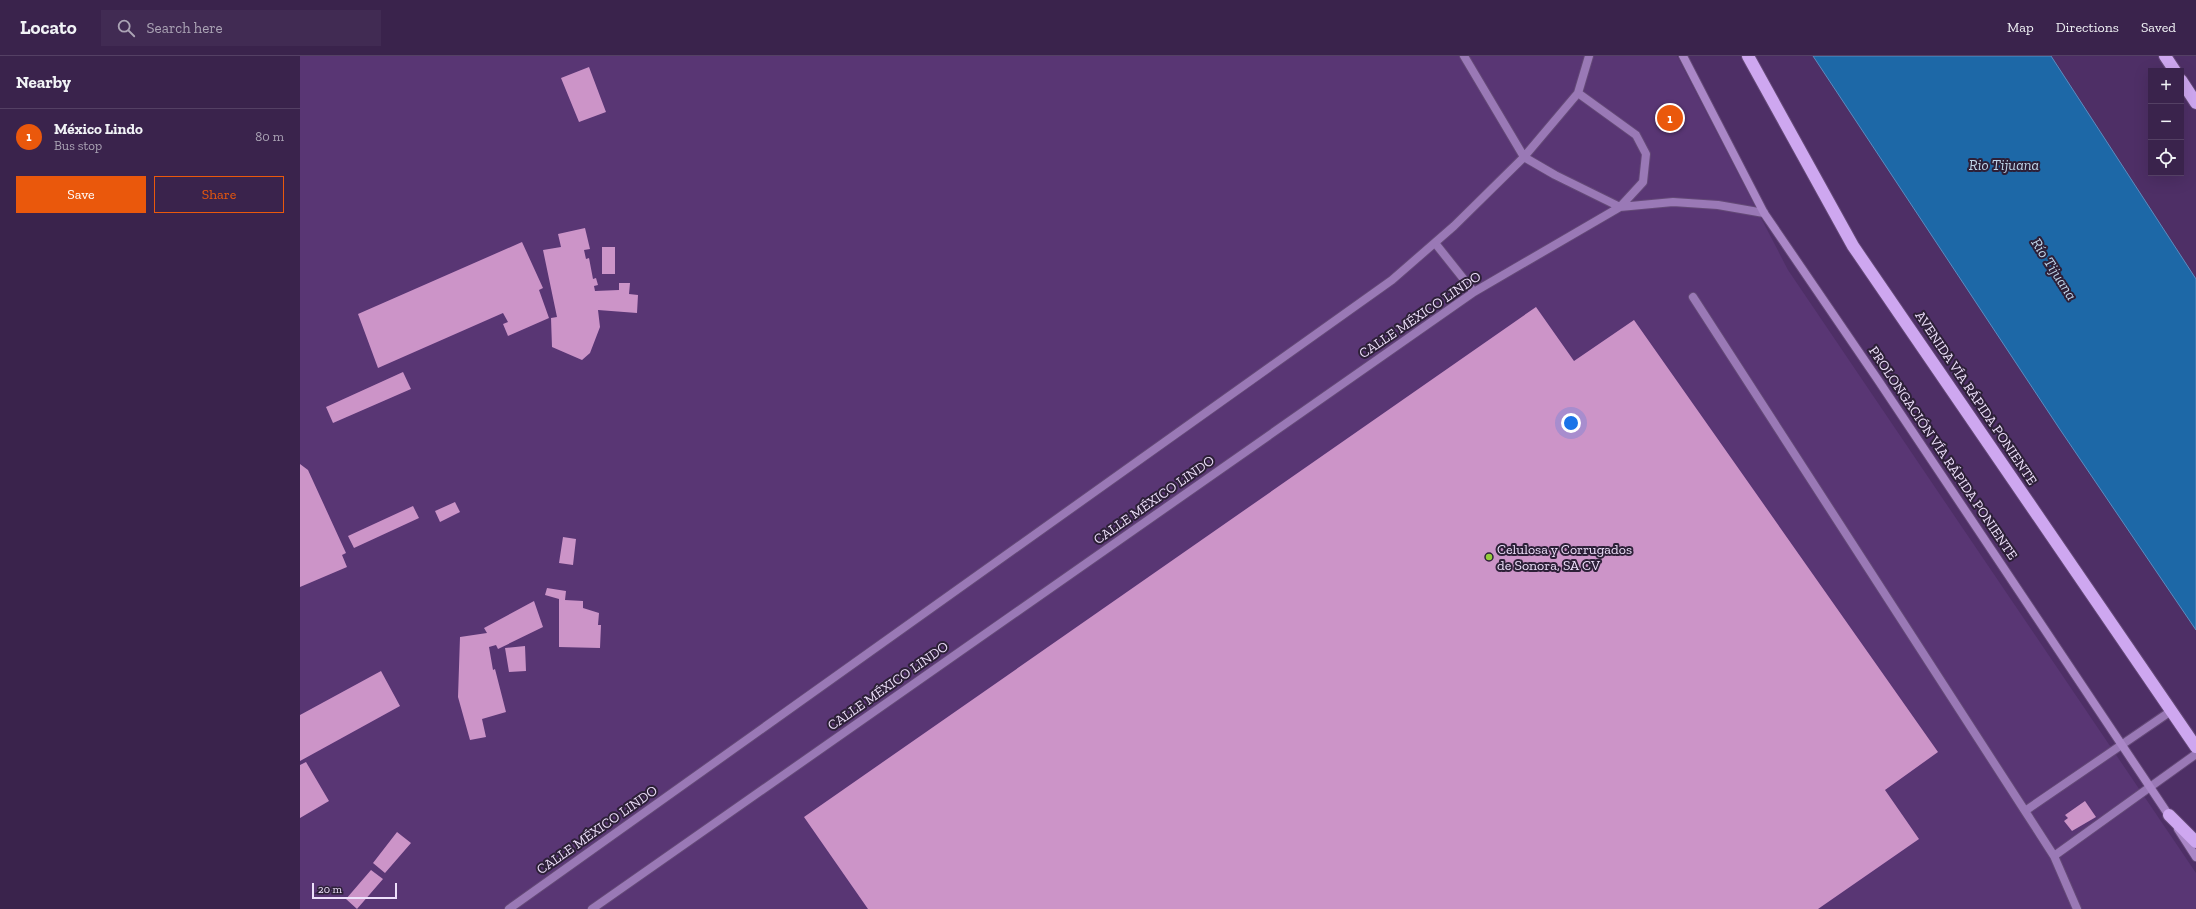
<!DOCTYPE html>
<html lang="en">
<head>
<meta charset="utf-8">
<style>
  :root { --surface:#3a234c; --page:#412b53; --text:#f1f3f6; --muted:#aba4b5; --line:#544064; --accent:#ea580c }
  body { margin:0; font-family:"Zilla Slab",serif; background:var(--page); color:var(--text) }
  .controls { position:absolute; right:12px; top:12px; display:grid; overflow:hidden; border-radius:0px; box-shadow:0 4px 16px #0002 }
  .controls button { width:36px; height:36px; display:grid; place-items:center; padding:0; border:0; border-bottom:1px solid var(--line); background:var(--surface); color:var(--text); font:20px sans-serif }
  .scale { position:absolute; left:12px; bottom:10px; width:85px; box-sizing:border-box; padding-left:4px; border:2px solid #eee0fb; border-top:0; font-size:11px; line-height:14px; white-space:nowrap; color:#eee0fb; -webkit-text-stroke:3px #2d2038; paint-order:stroke }
  .you { position:absolute; left:1271px; top:367px; width:14px; height:14px; margin:-10px; border:3px solid #fff; border-radius:50%; background:#1a73e8; box-shadow:0 0 0 6px #1a73e833 }
  .badge { display:grid; place-items:center; width:26px; height:26px; border-radius:50%; background:var(--accent); color:#fff; font-size:13px; font-weight:700 }
  .pin { position:absolute; translate:-50% -50%; border:2px solid #fff; box-shadow:0 1px 4px #0006 }
  .list { margin:0; padding:0; list-style:none }
  h2 { display:flex; justify-content:space-between; align-items:center; height:52px; margin:0; padding:0 16px; font-size:17px }
  h2 small { font-size:13px; font-weight:400; color:var(--muted) }
  .list li { display:grid; grid-template-columns:26px 1fr auto; gap:12px; align-items:center; box-sizing:border-box; height:56px; padding:0 16px; border-top:1px solid var(--line) }
  .list b { display:block; font-size:15px; white-space:nowrap }
  .list p { margin:0; font-size:13px; white-space:nowrap; color:var(--muted) }
  .list em { font-size:13px; font-style:normal; color:var(--muted) }
  .actions { display:flex; gap:8px; padding:12px 16px }
  .actions a { flex:1; padding:9px 0; border:1px solid var(--accent); border-radius:0px; text-align:center; font-size:14px; color:var(--accent) }
  .actions .main { background:var(--accent); color:#fff }
  .icon { flex:none; width:22px; height:22px; fill:none; stroke:currentColor; stroke-width:2; stroke-linecap:round; stroke-linejoin:round }
  .map { position:relative; flex:none; width:1896px; height:853px; overflow:hidden }
  header { display:flex; align-items:center; gap:24px; box-sizing:border-box; height:56px; padding:0 20px; background:var(--surface); border-bottom:1px solid var(--line) }
  header strong { font-size:19px }
  nav { display:flex; gap:22px; margin-inline-start:auto; font-size:14px }
  .search { width:280px; height:36px; background:var(--page); display:flex; align-items:center; gap:10px; box-sizing:border-box; padding:0 14px; border-radius:0px; color:var(--muted); font-size:15px }
  main { display:flex }
  aside { flex:1; background:var(--surface) }
  .map>svg:first-child { display:block }
</style>
</head>
<body>
<header>
<strong>Locato</strong>
<div class="search"><svg class="icon" aria-label="search" viewBox="0 0 24 24"><circle cx="10" cy="10" r="6"/><path d="M15 15l6 6"/></svg>Search here</div>
<nav><a>Map</a><a>Directions</a><a>Saved</a></nav>
</header>
<main>
<aside>
<h2>Nearby<small></small></h2>
<ul class="list">
<li><span class="badge">1</span><div><b>México Lindo</b><p>Bus stop</p></div><em>80 m</em></li>
</ul>
<div class="actions"><a class="main">Save</a><a>Share</a></div>
</aside>
<div class="map">
<svg width="1896" height="853" viewBox="0 0 1896 853">
  <rect width="100%" height="100%" fill="#4e2f66"/>
  <path fill="#593674" d="M0,0H1377L1488,214L1896,817V853H0Z"/>
  <path fill="#1d68a7" stroke="#5c8cc0" d="M1513,0H1751L1896,223V574L1759,372Z"/>
  <path fill="#cc94c8" d="M289,11L306,56L279,66L261,22Z
    M285,172L290,193L284,194L286,203L289,202L293,223L296,222L298,229L294,230L295,235L319,234V227H330L329,238L338,239L337,257L298,254L300,271L290,297L282,304L252,291L251,262L257,261L243,194L261,191L258,178Z
    M222,186L243,232L239,234L249,262L208,280L203,268L208,266L203,257L78,312L58,258Z
    M302,191H315V218H302Z
    M1236,251L1274,305L1334,264L1638,696L1585,734L1619,783L1518,853H568L504,761Z
    M103,316L111,333L33,367L26,351Z
    M0,408L8,414L46,497L42,499L47,511L0,531Z
    M155,446L160,456L140,466L135,455Z
    M113,450L119,462L54,492L48,480Z
    M263,481L276,483L273,509L259,507Z
    M247,532L266,535L265,544L283,545V552L299,557L298,569H301L300,592L259,591V543L245,539Z
    M234,545L243,571L198,593L196,589L189,591L193,614L195,613L206,656L182,663L186,681L170,684L158,641L160,581L187,577L184,572Z
    M225,590L226,615L209,616L205,592Z
    M81,615L100,650L0,705V659Z
    M6,706L29,745L0,762V709Z
    M1785,745L1796,761L1772,775L1764,765L1768,762L1765,759Z
    M97,776L111,787L85,817L73,807Z
    M71,814L83,823L57,853L46,843Z"/>
  <g fill="none" stroke-linecap="round" stroke-linejoin="round">
    <defs>
      <path id="lane" d="M1164,0L1224,101L1255,119L1320,151L1343,126L1346,98L1336,79L1278,37
        M1135,187L1174,236
        M1393,241L1725,755L1871,655
        M1725,755L1754,800L1777,853
        M1754,800L1896,698
        M209,853L1092,224L1154,170L1224,101L1278,37L1289,0
        M292,853L1174,236L1320,151L1373,146L1418,149L1464,157"/>
      <path id="secondary" d="M1383,0L1464,157L1578,324L1872,764
        M1878,773L1896,801"/>
      <path id="highway" d="M1448,0L1553,190L1896,691
        M1865,0L1875,15
        M1881,24L1896,47
        M1869,759L1896,786"/>
    </defs>
    <use href="#lane" stroke="#644977" stroke-width="10"/>
    <use href="#secondary" stroke="#644977" stroke-width="10"/>
    <use href="#highway" stroke="#644977" stroke-width="14"/>
    <use href="#lane" stroke="#9a79b6" stroke-width="8"/>
    <use href="#secondary" stroke="#aa87c7" stroke-width="8"/>
    <use href="#highway" stroke="#cea7f0" stroke-width="12"/>
  </g>
  <circle fill="#94cc3c" stroke="#2d2038" stroke-width="1.5" cx="1189" cy="501" r="4"/>
  <g text-anchor="middle" dominant-baseline="central" stroke-width="4" stroke-linejoin="round" paint-order="stroke">
    <g font-size="14" fill="#eee0fb" stroke="#2d2038">
      <text transform="translate(1120 259) rotate(-34)">CALLE MÉXICO LINDO</text>
      <text transform="translate(1676 342) rotate(56)">AVENIDA VÍA RÁPIDA PONIENTE</text>
      <text transform="translate(1643 397) rotate(56)">PROLONGACIÓN VÍA RÁPIDA PONIENTE</text>
      <text transform="translate(854 444) rotate(-35)">CALLE MÉXICO LINDO</text>
      <text transform="translate(588 630) rotate(-35)">CALLE MÉXICO LINDO</text>
      <text transform="translate(297 774) rotate(-35)">CALLE MÉXICO LINDO</text>
    </g>
    <g font-size="14" fill="#eee0fb" stroke="#2d2038" text-anchor="start">
      <text x="1197" y="493">Celulosa y Corrugados<tspan x="1197" dy="16">de Sonora, SA CV</tspan></text>
    </g>
    <g font-size="15" font-style="italic" fill="#c0d5e9" stroke="#2d2038">
      <text x="1704" y="109">Rio Tijuana</text>
      <text transform="translate(1754 213) rotate(57)">Río Tijuana</text>
    </g>
  </g>
</svg>
<div class="controls">
<button>+</button>
<button>−</button>
<button><svg class="icon" aria-label="locate" viewBox="0 0 24 24"><circle cx="12" cy="12" r="6"/><path d="M12 2v4M12 18v4M2 12h4M18 12h4"/></svg></button>
</div>
<div class="scale">20 m</div>
<div class="you"></div>
<div class="pin badge" style="left:1370px;top:62px">1</div>
</div>
</main>
</body>
</html>
